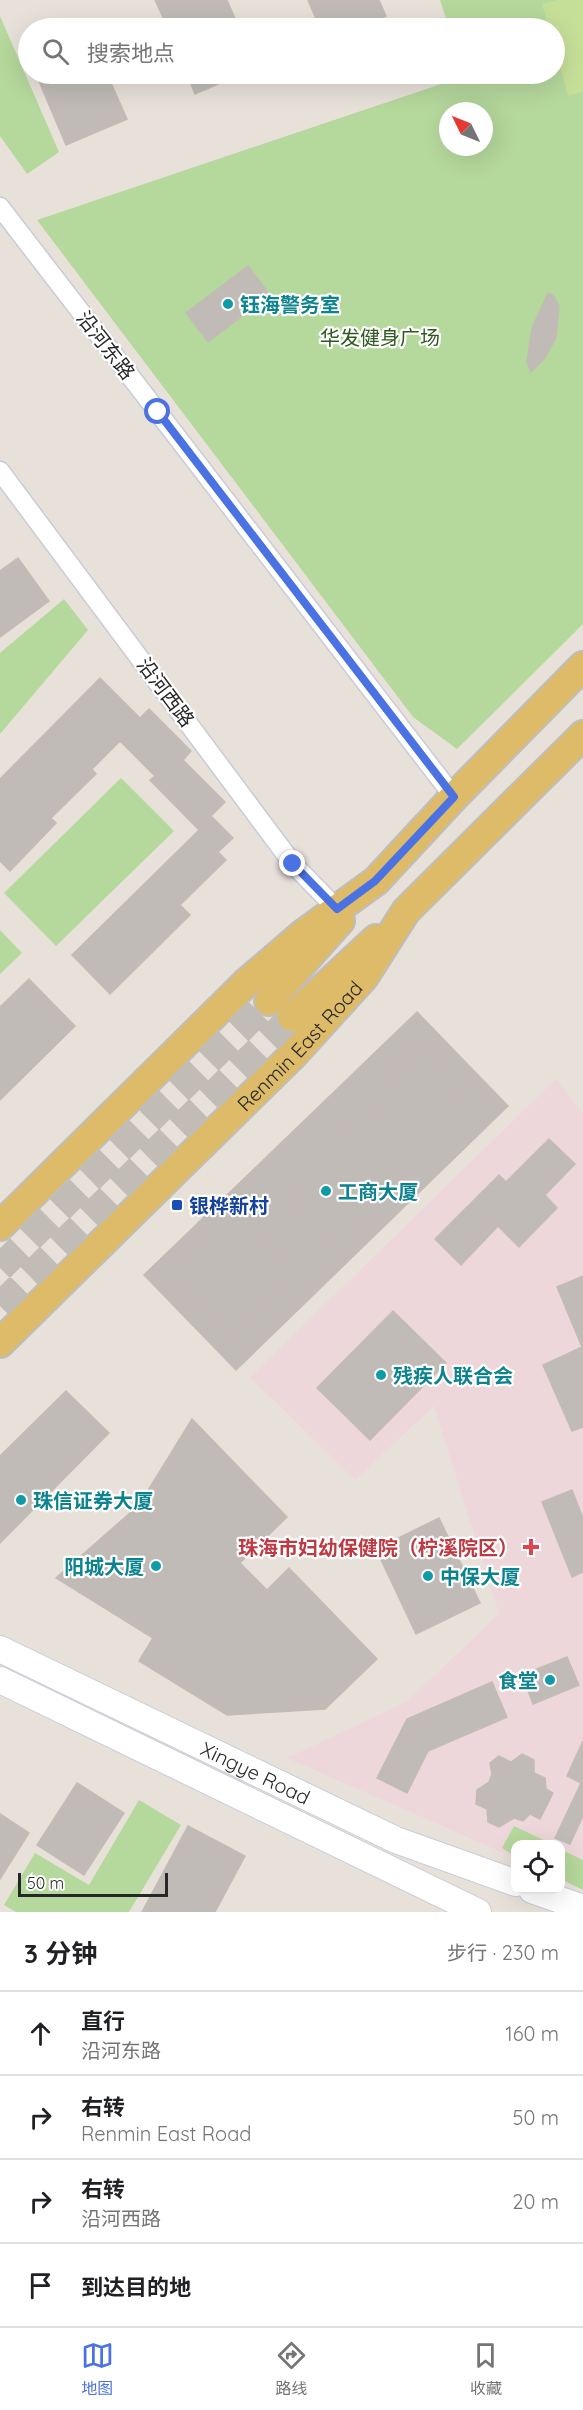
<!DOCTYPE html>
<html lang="zh">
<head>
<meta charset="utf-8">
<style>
  :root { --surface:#fff; --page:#f2f2f2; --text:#202124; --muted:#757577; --line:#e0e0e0; --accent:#4b72e3 }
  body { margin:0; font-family:Quicksand,"Noto Sans SC",sans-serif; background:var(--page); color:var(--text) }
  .controls { position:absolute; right:18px; bottom:18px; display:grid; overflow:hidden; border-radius:12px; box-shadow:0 6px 24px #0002 }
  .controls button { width:54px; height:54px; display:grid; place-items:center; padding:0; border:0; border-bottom:2px solid var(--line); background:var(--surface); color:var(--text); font:30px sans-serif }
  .compass { position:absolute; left:439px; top:102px; width:54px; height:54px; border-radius:50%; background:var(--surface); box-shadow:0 6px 24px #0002; rotate:313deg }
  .scale { position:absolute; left:18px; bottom:15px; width:150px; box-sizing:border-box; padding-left:6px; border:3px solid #272727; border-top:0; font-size:16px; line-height:21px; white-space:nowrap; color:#272727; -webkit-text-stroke:4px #fff; paint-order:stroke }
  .stop { position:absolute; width:18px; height:18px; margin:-14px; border:4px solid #4b72e3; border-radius:50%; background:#fff }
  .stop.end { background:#4b72e3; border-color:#fff; box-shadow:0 2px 6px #0008 }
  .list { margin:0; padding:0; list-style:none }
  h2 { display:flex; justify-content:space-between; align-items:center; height:78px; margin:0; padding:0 24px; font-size:26px }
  h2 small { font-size:20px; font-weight:400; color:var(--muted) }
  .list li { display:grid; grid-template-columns:39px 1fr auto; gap:18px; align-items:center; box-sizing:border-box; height:84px; padding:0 24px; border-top:2px solid var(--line) }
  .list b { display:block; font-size:22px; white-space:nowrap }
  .list p { margin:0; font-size:20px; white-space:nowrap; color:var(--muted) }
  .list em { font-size:20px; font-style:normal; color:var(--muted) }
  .icon { flex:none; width:33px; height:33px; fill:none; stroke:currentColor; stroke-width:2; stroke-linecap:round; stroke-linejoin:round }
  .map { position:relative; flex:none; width:583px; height:1912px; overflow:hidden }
  .search { position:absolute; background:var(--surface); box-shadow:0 6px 24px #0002; left:18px; right:18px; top:18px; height:66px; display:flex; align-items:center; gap:15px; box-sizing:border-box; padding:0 21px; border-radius:33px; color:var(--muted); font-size:22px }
  .sheet { height:414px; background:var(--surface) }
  nav { display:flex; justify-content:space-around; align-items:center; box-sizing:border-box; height:84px; border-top:2px solid var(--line); background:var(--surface); font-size:16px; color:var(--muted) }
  nav a { display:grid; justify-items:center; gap:3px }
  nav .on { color:var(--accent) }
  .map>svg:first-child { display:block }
</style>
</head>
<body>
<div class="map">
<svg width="583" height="1912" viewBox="0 0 583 1912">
  <rect width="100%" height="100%" fill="#e8e1da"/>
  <path fill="#eed7da" d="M556,1079L583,1113V1888L561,1878L560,1844H516L515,1858L287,1758L406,1702L499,1614L434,1406L355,1480L250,1377Z"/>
  <path fill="#b5d89c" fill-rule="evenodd" d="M440,0H583V624L457,749L413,717L37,220L465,76L464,74H554V28H449ZM448,111H484V147H448Z
    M0,16L59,152L27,174L0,136Z
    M64,599L88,630L0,734V653Z
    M121,778L174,831L56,946L4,893Z
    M0,930L22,953L0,974Z
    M139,1800L181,1825L129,1912H16L4,1905L35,1853L89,1885Z
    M514,1826L552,1844H516L515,1856L502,1848Z
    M560,1849L583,1860V1890L561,1879Z"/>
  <path fill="#c6df98" d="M557,0H583V92L568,96L555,47L554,28H549L542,4Z"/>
  <path fill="#c0bbb6" stroke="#c2bcb4" stroke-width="1.5" d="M155,0H227L239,28H168Z
    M308,0H379L386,16L356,28H320Z
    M84,19L88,28H62Z
    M36,74H107L127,119L66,145Z
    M187,74H241L195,94Z
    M248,266L270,295L208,342L186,313Z
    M548,293L553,295L559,306L556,338L544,359L531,372L527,362L532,328Z
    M18,558L49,601L0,637V571Z
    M100,678L140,718L149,709L191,751L183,760L225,802L211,816L233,838L218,852L226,860L180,905L190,915L110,994L72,955L199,830L150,780L155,776L120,741L92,769L96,774L51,818L56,823L10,871L0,861V779Z
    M29,979L75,1026L0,1100V1007Z
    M417,1012L508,1106L236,1370L144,1275Z
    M433,1043L447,1069L451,1092L450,1106L441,1136L411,1170L382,1182L362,1180L356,1187L352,1201L360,1225L322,1245L305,1228L298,1202L303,1175L316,1149L338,1129L351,1121L393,1115L401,1096L400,1088L388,1066Z
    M549,1139L575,1164L545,1195L557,1208L519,1247L498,1226L461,1265L435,1239L499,1175L506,1182Z
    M227,1217L268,1241L291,1282L232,1339L169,1274Z
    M583,1276V1427L572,1431L543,1365L582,1347L557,1287Z
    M393,1311L446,1363L370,1440L317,1388Z
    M66,1391L109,1433L0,1543V1456Z
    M192,1419L287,1517L240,1563L267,1590L289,1568L377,1659L325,1709L227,1715L139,1661L153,1638L56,1578L139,1505Z
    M572,1490L583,1518V1572L572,1577L542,1502Z
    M439,1518L480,1603L416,1634L376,1549Z
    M567,1657L579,1685L533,1704L522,1675Z
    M492,1682L507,1717L428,1751L407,1793L377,1778L407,1719Z
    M583,1741V1816L570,1844L555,1838L581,1783L567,1776Z
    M522,1754L534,1760V1773L545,1778L546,1789L553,1793L540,1819L530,1814L523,1821L514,1818L499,1827L488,1822L487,1809L476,1804L477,1790L489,1782L492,1774L490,1763L499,1756L511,1762Z
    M77,1783L124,1813L84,1875L37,1845Z
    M0,1814L29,1833L0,1879Z
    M188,1826L245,1856L215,1912H142Z"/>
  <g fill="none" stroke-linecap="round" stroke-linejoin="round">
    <path stroke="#c1bcb6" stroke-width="28" stroke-dasharray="28 14" stroke-linecap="butt" d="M0,1268L269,1001
      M0,1306L292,1017"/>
    <defs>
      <path id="minor" d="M0,207L454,797
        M0,471L293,864L337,909"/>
      <g id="secondary">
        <path id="s1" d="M0,1649L396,1840L516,1883"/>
        <path d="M0,1680L478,1912"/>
        <path d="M532,1890L583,1908"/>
      </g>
      <g id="primary">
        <path d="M269,1001L340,921"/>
        <path d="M292,1017L376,939"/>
        <path d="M0,1226L246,983L303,934L376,881L454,797L583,666"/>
        <path id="s2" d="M0,1343L294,1054L364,977L406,911L583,735"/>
      </g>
    </defs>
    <use href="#minor" stroke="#c8ccd7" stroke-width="21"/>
    <use href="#secondary" stroke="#c8ccd7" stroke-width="28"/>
    <use href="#primary" stroke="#bebebe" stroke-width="32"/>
    <use href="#minor" stroke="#fff" stroke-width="18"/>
    <use href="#secondary" stroke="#fff" stroke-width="26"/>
    <use href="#primary" stroke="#debb68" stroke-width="28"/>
  </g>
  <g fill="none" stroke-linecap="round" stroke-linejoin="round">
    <path stroke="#4b72e3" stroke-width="8" d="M158,412L454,797L375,881L337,909L293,864"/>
  </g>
  <g fill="#0f9aa8" stroke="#fff" stroke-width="2">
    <circle cx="228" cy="304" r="6"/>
    <circle cx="326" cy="1191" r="6"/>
    <circle cx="381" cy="1375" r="6"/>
    <circle cx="21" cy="1500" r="6"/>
    <circle cx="156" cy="1566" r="6"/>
    <circle cx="428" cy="1576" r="6"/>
    <circle cx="550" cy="1680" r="6"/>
  </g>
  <rect fill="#1a4fb4" stroke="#fff" stroke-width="2" x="171" y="1199" width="12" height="12" rx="3"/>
  <path fill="#e0444e" stroke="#fff" stroke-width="2" d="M528 1538h6v6h6v6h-6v6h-6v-6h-6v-6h6z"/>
  <g text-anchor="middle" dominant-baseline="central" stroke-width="4.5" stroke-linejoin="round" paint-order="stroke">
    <g font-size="20" font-weight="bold" fill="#0d838f" stroke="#fff" text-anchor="start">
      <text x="240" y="304">钰海警务室</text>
      <text x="338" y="1191">工商大厦</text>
      <text x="393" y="1375">残疾人联合会</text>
      <text x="33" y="1500">珠信证券大厦</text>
      <text x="144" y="1566" text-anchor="end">阳城大厦</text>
      <text x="440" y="1576">中保大厦</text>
      <text x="538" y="1680" text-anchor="end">食堂</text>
    </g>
    <g font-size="20" fill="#305921" stroke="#fff">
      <text x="380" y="337">华发健身广场</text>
    </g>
    <g font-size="20" fill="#272727" stroke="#fff">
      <text transform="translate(106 345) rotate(52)">沿河东路</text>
      <text transform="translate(166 692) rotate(53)">沿河西路</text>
      <text stroke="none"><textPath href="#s2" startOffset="422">Renmin East Road</textPath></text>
      <text stroke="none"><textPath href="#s1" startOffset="284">Xingye Road</textPath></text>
    </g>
    <g font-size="20" font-weight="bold" fill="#164399" stroke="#fff" text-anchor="start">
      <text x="189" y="1205">银桦新村</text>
    </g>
    <g font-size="20" font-weight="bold" fill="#be3a42" stroke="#fff" text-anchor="end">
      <text x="518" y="1547">珠海市妇幼保健院（柠溪院区）</text>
    </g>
  </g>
</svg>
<div class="controls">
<button><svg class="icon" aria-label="locate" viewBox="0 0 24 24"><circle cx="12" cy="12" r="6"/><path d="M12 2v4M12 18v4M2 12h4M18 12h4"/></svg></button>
</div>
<svg class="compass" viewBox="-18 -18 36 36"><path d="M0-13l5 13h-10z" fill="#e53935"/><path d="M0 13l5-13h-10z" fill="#757577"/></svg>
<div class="scale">50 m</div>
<div class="stop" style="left:158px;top:412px"></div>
<div class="stop end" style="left:293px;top:864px"></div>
<div class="search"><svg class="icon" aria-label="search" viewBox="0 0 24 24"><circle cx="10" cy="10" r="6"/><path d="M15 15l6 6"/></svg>搜索地点</div>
</div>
<section class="sheet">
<h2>3 分钟<small>步行 · 230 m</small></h2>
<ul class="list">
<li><svg class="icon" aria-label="ahead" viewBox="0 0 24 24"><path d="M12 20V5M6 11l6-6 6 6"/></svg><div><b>直行</b><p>沿河东路</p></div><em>160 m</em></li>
<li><svg class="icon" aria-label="right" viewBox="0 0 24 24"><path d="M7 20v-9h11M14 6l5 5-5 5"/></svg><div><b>右转</b><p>Renmin East Road</p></div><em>50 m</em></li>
<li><svg class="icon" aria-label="right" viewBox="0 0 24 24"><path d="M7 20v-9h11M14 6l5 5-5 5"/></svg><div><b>右转</b><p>沿河西路</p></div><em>20 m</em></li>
<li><svg class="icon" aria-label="arrive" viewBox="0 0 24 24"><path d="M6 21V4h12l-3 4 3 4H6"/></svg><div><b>到达目的地</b></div></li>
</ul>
</section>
<nav>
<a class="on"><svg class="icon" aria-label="map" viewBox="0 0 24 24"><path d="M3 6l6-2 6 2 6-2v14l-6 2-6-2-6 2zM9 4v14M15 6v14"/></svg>地图</a>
<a><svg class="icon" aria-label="directions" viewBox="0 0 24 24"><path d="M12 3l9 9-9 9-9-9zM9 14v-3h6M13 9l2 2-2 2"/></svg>路线</a>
<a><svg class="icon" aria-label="saved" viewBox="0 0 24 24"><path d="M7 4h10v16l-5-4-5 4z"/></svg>收藏</a>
</nav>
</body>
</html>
